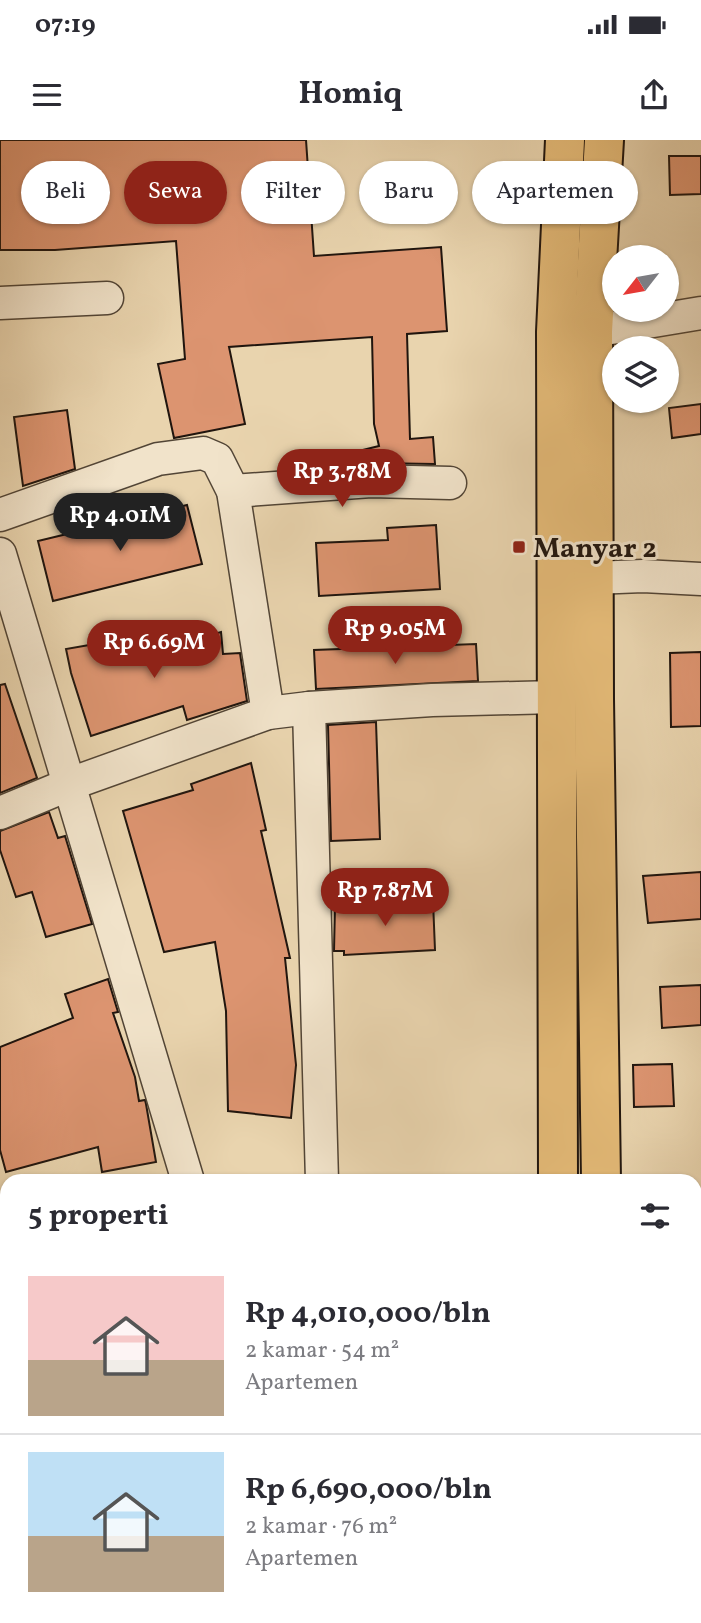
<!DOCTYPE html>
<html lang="id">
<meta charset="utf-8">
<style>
body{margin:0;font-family:Vollkorn,serif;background:#f7f7f7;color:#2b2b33;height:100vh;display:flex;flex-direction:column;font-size:26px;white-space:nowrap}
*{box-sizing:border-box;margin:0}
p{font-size:23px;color:#7c7c81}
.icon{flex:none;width:38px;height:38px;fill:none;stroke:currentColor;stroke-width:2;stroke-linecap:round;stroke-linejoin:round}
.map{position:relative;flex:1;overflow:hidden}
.details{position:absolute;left:0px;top:1034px;width:702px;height:450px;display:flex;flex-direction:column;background:#fff;border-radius:21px 21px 0 0;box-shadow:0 2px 5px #0004}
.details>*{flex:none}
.top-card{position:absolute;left:21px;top:21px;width:660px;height:63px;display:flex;gap:14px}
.needle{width:46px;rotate:239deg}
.buttons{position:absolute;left:602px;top:105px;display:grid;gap:14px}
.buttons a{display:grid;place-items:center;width:77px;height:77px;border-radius:50%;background:#fff;box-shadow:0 2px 5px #0004;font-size:35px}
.price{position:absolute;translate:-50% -60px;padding:0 16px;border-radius:24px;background:#8f2418;color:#fff;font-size:23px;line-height:46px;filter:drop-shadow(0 2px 4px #0008)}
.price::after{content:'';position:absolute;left:50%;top:42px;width:21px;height:16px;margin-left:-10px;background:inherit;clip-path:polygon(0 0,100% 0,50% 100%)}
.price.current{background:#222;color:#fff}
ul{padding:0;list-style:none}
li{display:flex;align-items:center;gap:21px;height:175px;padding:0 28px}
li+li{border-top:2px solid #e1e1e2}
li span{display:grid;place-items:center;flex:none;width:196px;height:140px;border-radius:0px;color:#555}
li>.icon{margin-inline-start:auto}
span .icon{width:84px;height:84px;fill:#fffc;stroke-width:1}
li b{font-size:30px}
h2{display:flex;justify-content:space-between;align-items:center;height:84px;padding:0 28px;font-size:30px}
.chip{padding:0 24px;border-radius:32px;background:#fff;box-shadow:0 2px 5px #0004;font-size:24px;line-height:63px}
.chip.current{background:#8f2418;color:#fff}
.status{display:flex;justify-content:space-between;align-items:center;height:49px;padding:0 35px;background:#fff;direction:ltr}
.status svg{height:19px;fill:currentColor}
header{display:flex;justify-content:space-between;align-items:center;height:91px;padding:0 28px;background:#fff;font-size:32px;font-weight:700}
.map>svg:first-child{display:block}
.building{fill:#dc9470;stroke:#20150e;stroke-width:2}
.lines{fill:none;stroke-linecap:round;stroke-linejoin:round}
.street-casing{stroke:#524536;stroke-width:35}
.highway-casing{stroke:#20150e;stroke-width:42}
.street{stroke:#f1e3ca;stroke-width:32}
.highway{stroke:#e4ba77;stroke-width:38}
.poi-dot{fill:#8f2418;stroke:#f1e3ca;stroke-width:2.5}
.labels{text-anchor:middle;stroke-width:6;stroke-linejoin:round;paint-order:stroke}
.poi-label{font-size:28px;font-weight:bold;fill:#20150e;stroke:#f1e3ca;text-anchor:start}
</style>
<div class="status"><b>07:19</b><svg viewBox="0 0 49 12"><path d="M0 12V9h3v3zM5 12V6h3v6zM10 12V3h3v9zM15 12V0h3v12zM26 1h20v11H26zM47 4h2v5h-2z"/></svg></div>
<header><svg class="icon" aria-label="menu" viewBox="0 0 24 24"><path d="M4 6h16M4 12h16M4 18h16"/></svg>Homiq<svg class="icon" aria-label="share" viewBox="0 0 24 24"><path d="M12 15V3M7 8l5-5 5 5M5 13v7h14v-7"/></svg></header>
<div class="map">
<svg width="701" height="1483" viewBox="0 0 701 1483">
<rect width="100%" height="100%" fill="#e9d4ae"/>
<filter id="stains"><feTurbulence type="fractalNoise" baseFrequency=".00286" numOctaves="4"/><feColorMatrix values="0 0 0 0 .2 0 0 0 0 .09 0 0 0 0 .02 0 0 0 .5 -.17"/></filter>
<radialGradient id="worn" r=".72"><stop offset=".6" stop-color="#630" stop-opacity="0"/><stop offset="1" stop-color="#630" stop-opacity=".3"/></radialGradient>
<g class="building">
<polygon points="0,0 306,0 314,116 441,107 447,191 407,194 410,299 433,297 435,324 371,323 319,326 318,321 379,306 374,284 372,197 229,207 245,284 174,298 158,224 185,219 176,101 55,110 0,110"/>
<polygon points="669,16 701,16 701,54 670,55"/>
<polygon points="701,264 701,294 672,298 669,268"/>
<polygon points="67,270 75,329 23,346 14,277"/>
<polygon points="187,365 202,424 53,461 38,401"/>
<polygon points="436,385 440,449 319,456 316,403 388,400 387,388"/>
<polygon points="221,492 223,514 240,513 247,561 187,580 183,566 91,596 71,533 66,509 147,495 150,512"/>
<polygon points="476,504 478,541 316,549 314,510"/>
<polygon points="701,512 701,586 671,587 670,513"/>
<polygon points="5,544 37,638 0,653 0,545"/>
<polygon points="376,582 380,699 331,701 328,585"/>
<polygon points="251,623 266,690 261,691 290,818 285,818 296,925 291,978 228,971 226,871 215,802 164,812 123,671 193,650 191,644"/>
<polygon points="49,672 58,698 65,696 92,784 46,797 32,752 16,757 0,710 0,691"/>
<polygon points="701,732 701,779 648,783 643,736"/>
<polygon points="433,761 435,810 344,815 344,811 334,811 335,766"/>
<polygon points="108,839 118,872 113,873 135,937 139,961 145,960 146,964 156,1022 102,1032 98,1007 6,1032 0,1010 0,907 73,878 65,854"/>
<polygon points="701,845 701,885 662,888 660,847"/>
<polygon points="672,924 674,966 634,967 633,925"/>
</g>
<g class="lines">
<defs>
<g id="street">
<polyline points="0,163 107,158"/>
<polyline points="593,191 701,173"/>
<polyline points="233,351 371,341 450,343"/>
<polyline points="0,375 158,319 203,313 217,319 233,351 268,573"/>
<polyline points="0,414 188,1041"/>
<polyline points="593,438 643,436 701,439"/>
<polyline points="309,568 322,1041"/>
<polyline points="0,673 70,644 268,573 309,568 432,560 556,557"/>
<polyline points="0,1189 7,1209"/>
<polyline points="0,1469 7,1466"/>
<polyline points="101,1477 103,1483"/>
</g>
<g id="highway">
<polyline points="558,1041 556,192 565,0"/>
<polyline points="601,1041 594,559 593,191 604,0"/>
<polyline points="539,1483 539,1477"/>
<polyline points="595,1483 595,1477"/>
</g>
</defs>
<use href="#street" class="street-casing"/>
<use href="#highway" class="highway-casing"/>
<use href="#street" class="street"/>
<use href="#highway" class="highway"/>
</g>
<rect class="poi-dot" x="512" y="400" width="14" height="14" rx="3.5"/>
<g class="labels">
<g class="poi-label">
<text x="533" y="417">Manyar 2</text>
</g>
</g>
<rect width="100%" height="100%" filter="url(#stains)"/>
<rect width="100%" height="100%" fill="url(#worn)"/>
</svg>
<div class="buttons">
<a><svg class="needle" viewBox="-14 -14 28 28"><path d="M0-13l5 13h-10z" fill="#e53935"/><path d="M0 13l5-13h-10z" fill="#7c7c81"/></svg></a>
<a><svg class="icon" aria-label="layers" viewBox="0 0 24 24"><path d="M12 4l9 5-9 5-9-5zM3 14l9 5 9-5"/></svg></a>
</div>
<b class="price" style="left:342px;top:369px">Rp 3.78M</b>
<b class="price current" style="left:120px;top:413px">Rp 4.01M</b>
<b class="price" style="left:395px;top:526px">Rp 9.05M</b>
<b class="price" style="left:154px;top:540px">Rp 6.69M</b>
<b class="price" style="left:385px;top:788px">Rp 7.87M</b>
<div class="top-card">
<a class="chip">Beli</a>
<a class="chip current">Sewa</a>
<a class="chip">Filter</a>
<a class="chip">Baru</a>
<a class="chip">Apartemen</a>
</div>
<section class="details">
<h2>5 properti<svg class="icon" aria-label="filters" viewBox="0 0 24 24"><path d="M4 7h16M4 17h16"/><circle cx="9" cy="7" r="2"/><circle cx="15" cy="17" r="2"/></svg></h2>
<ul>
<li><span style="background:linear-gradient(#f6c9c9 60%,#b9a48a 0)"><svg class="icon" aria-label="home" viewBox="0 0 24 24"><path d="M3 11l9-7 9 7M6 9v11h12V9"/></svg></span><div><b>Rp 4,010,000/bln</b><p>2 kamar · 54 m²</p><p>Apartemen</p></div></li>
<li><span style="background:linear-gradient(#bfe0f5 60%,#b9a48a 0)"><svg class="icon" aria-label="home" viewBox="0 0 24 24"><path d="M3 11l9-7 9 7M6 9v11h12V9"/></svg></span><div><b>Rp 6,690,000/bln</b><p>2 kamar · 76 m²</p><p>Apartemen</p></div></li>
</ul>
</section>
</div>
